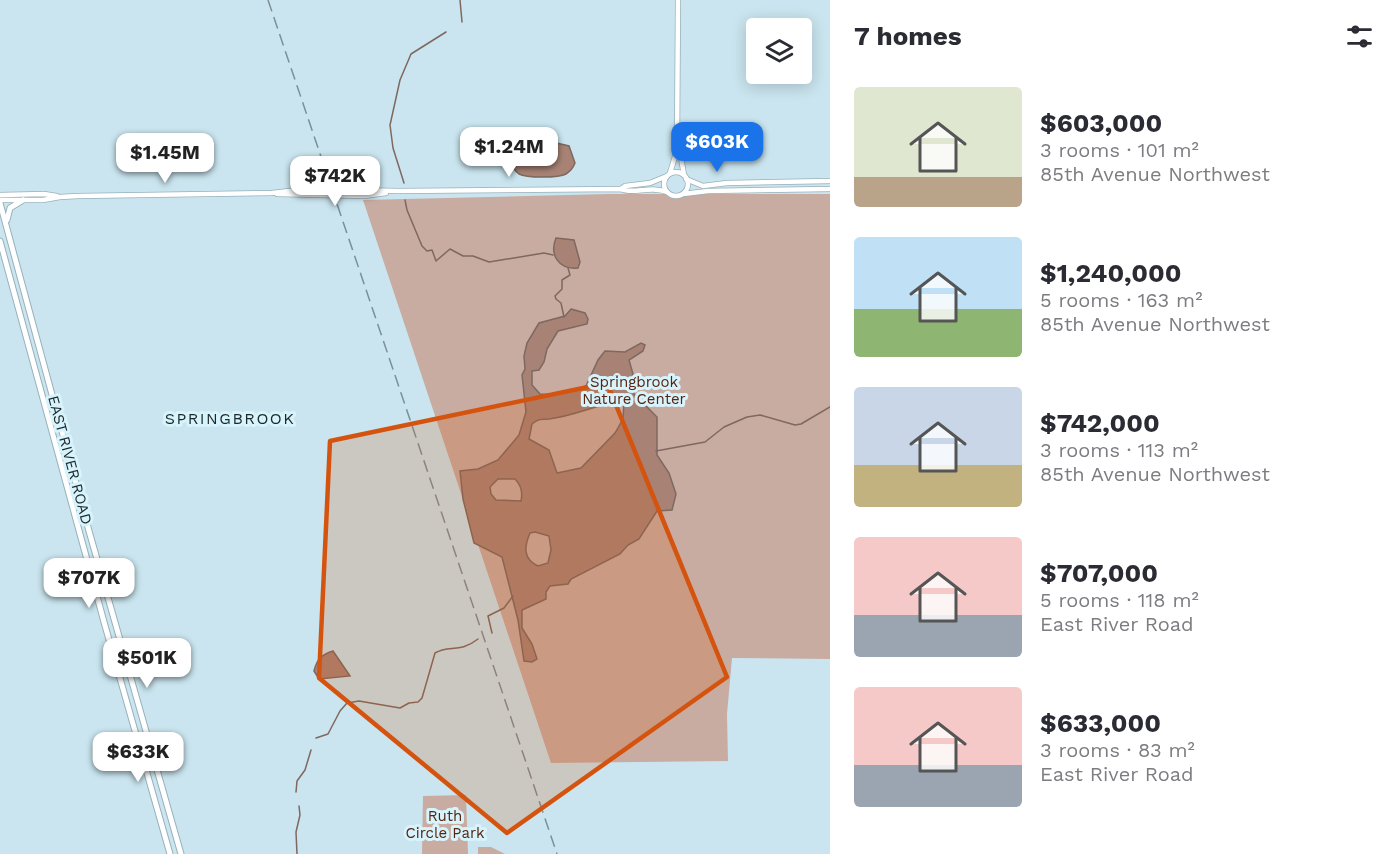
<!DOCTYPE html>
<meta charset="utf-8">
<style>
body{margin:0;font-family:"Work Sans",sans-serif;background:#f7f7f7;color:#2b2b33;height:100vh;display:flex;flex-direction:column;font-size:22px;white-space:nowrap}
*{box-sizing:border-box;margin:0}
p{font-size:20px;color:#7c7c81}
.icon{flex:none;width:33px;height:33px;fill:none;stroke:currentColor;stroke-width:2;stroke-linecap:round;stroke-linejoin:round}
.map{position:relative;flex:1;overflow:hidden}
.details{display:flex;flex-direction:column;background:#fff;width:570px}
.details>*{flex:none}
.buttons{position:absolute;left:746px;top:18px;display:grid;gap:12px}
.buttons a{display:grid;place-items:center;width:66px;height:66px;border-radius:6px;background:#fff;box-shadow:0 3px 15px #0003;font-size:30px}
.price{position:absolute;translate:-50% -51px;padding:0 14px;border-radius:12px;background:#fff;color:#222;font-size:20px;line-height:39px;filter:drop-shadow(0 2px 3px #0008)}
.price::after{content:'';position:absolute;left:50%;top:36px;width:18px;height:14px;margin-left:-9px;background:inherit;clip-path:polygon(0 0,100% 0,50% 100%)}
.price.on{background:#1a73e8;color:#fff}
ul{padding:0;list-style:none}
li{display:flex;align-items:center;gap:18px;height:150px;padding:0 24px}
li span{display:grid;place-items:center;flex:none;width:168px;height:120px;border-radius:6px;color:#555}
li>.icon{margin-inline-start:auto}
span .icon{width:72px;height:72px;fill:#fffc;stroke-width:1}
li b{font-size:26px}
h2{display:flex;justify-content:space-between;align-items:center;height:72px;padding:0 24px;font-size:26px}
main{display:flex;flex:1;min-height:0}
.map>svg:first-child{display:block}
.green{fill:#c8aca1}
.water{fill:#a88375;stroke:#7e685f;stroke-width:1.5;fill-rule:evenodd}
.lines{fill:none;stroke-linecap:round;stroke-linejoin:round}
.stream{stroke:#7e685f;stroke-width:1.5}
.tertiary-casing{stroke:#97b1ba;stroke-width:6}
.secondary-casing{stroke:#97b1ba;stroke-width:7}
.tertiary{stroke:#fff;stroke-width:4.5}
.secondary{stroke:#fff;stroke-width:5}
.rail{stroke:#7c8f96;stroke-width:1.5;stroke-dasharray:12 6;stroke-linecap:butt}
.marked{fill:#d4540f;fill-opacity:0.2;stroke:#d4540f;stroke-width:4.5;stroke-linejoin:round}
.labels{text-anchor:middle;stroke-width:6;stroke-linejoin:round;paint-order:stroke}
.park-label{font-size:15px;fill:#572511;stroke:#d7f3fc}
.street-label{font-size:15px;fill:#1d282b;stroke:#d7f3fc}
.neighbourhood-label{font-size:16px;letter-spacing:1.5px;fill:#1d282b;stroke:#d7f3fc}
</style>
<main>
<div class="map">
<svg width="830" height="854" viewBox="0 0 830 854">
<rect width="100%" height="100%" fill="#cae5ef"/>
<g class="green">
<polygon points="609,194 830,194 830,659 732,658 727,714 728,761 551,763 363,200"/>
<polygon points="466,795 468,854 422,854 423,796"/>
<polygon points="478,847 491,847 505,854 478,854"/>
</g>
<g class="water">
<path d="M 548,141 L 569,146 L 575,163 C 573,168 571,171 566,174 C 559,178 526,178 519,174 C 515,171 512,166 511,162 C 508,143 536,143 548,141 Z"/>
<path d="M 556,238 L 574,240 L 580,262 L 578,268 C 559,270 549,255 556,238 Z"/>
<path d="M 571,309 L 585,313 L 588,319 L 587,324 L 558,331 L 547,349 L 544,362 L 539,370 L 532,371 L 532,385 L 540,394 C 557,395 571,393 586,386 L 598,360 L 605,351 L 625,352 L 641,343 L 645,345 L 643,351 L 629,360 L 633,374 L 632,379 L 634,383 L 634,394 L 657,417 L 657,455 L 669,473 L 676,494 L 672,510 L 657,511 L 639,539 L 628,545 L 620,554 L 571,579 L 568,584 L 550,586 L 546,592 L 546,599 L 522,610 L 522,628 L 532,644 L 537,659 L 532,662 L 524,661 L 518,620 L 502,557 L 474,543 L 463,499 L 460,471 L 478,469 L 498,460 L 519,435 L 526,412 L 522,375 L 525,369 L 524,356 L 527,343 L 539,323 L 565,316 ZM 624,401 L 623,419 L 615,433 L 581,468 L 557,473 L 549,450 L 529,439 L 532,424 C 538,419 541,419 549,419 C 576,416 599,403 624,401 ZM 498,479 L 515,479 C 521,485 523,492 521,501 L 496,500 L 491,494 L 490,487 ZM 535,532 L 549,536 L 551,550 L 548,563 L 538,566 C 523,559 524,547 530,533 Z"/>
<path d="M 333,651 L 350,676 L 319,679 L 314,671 C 317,659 321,655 333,651 Z"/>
</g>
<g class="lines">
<g class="stream">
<polyline points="460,0 462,22"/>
<polyline points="404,183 393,148 390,125 400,80 411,54 446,32"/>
<polyline points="405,200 407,210 422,246 427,251 432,250 436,261 450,249 463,256 473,256 489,262 544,253 553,255"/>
<polyline points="564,317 561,303 556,299 555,296 562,289 562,280 570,275 568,268"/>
<polyline points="656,451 705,442 724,427 747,417 760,415 795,425 801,424 830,407"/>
<polyline points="492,633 488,616 504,608 513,596"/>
<path d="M 316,738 L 328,734 L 340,711 L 347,703 L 359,701 L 400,708 L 409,703 L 418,702 L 422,698 L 435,653 C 449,644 459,654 478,639"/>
<polyline points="296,792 297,781 305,770 311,750"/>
<polyline points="297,854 296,832 300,815 299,806"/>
</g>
<defs>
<g id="tertiary">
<polyline points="677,150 680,152 684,175"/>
<circle cx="676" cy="184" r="12"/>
<polyline points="670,173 677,150 678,0"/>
<polyline points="686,179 703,186 727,183 830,181"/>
<polyline points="621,189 625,186 650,183 667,176"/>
<polyline points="277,194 364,196 386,193"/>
<polyline points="683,194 708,191 830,189"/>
<polyline points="0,195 44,194 57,196"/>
<path d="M 0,200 L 43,200 L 60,197 L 78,196 L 272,193 L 307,189 L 398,191 L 621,189 C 634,195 649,185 667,192"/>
</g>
<g id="secondary">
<polyline points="0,203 89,531 181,854"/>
<polyline points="7,220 10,208 23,200"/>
<polyline points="0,241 104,622 170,854"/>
</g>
</defs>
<use href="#tertiary" class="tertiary-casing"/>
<use href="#secondary" class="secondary-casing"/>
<use href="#tertiary" class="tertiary"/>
<use href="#secondary" class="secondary"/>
<polyline class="rail" points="268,0 557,854"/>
</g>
<path class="marked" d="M 607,383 L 727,677 L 507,833 L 319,678 L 330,441 Z"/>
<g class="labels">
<g class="park-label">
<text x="634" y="387">Springbrook<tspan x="634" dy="17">Nature Center</tspan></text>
<text x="445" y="821">Ruth<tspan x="445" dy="17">Circle Park</tspan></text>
</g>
<g class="street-label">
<text transform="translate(70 460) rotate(75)" y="5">EAST RIVER ROAD</text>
</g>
<g class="neighbourhood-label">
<text x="230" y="424">SPRINGBROOK</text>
</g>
</g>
</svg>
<div class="buttons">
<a><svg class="icon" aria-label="layers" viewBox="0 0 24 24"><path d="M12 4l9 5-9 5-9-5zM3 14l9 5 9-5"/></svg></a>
</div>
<b class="price on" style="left:717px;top:173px">$603K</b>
<b class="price" style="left:509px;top:178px">$1.24M</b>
<b class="price" style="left:165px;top:184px">$1.45M</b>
<b class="price" style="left:335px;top:207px">$742K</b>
<b class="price" style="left:89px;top:609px">$707K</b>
<b class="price" style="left:147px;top:689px">$501K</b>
<b class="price" style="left:138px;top:783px">$633K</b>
</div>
<section class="details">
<h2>7 homes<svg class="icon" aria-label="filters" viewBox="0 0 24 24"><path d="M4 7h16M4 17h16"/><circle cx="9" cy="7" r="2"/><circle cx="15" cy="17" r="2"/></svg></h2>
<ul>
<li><span style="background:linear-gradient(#dfe7d0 75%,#b9a48a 0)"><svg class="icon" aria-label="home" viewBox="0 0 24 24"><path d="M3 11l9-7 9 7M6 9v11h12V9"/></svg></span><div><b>$603,000</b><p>3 rooms · 101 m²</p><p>85th Avenue Northwest</p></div></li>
<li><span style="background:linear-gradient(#bfe0f5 60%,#8fb573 0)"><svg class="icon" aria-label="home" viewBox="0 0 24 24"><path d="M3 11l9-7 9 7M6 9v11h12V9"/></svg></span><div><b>$1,240,000</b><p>5 rooms · 163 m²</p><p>85th Avenue Northwest</p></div></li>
<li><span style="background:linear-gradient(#c9d6e8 65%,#c2b280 0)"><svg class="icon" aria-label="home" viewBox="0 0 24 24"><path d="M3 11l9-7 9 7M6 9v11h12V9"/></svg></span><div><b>$742,000</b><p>3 rooms · 113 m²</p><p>85th Avenue Northwest</p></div></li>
<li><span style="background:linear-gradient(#f6c9c9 65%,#9aa5b1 0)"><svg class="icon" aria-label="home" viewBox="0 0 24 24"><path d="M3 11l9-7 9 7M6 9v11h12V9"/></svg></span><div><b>$707,000</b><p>5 rooms · 118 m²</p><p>East River Road</p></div></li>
<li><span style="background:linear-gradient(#f6c9c9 65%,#9aa5b1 0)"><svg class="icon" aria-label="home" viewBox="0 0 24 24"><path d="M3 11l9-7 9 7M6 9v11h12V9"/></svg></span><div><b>$633,000</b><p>3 rooms · 83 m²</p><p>East River Road</p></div></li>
</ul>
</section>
</main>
